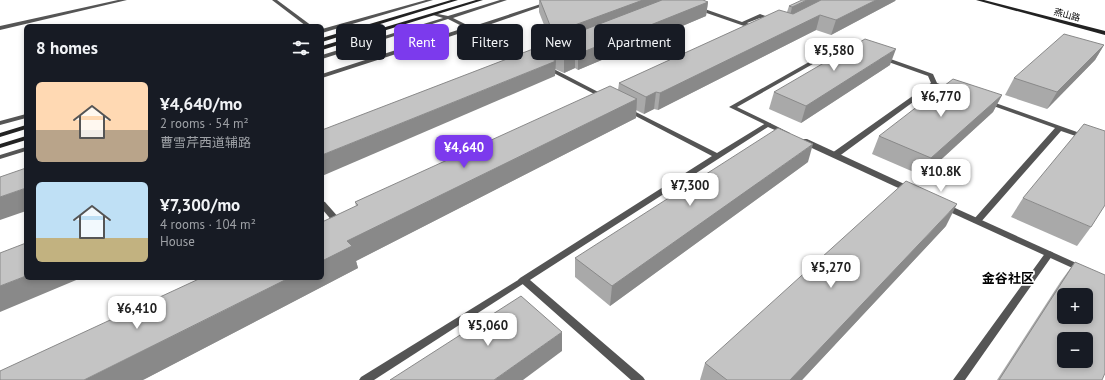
<!DOCTYPE html>
<meta charset="utf-8">
<style>
body{margin:0;font-family:"PT Sans","Noto Sans SC",sans-serif;background:#242831;color:#f1f3f6;height:100vh;display:flex;flex-direction:column;font-size:15px;white-space:nowrap}
*{box-sizing:border-box;margin:0}
p{font-size:13px;color:#9ea1a6}
.icon{flex:none;width:22px;height:22px;fill:none;stroke:currentColor;stroke-width:2;stroke-linecap:round;stroke-linejoin:round}
.map{position:relative;flex:1;overflow:hidden}
.sheet{position:absolute;left:24px;top:24px;width:300px;height:256px;display:flex;flex-direction:column;background:#171b24;border-radius:6px;box-shadow:0 2px 6px #0003}
.sheet>*{flex:none}
.top-card{position:absolute;left:336px;top:24px;width:380px;height:36px;display:flex;gap:8px}
.tools{position:absolute;left:1057px;top:288px;display:grid;gap:8px}
.tools a{display:grid;place-items:center;width:36px;height:36px;border-radius:6px;background:#171b24;box-shadow:0 2px 6px #0003;font-size:20px}
.price{position:absolute;translate:-50% -34px;padding:0 9px;border-radius:8px;background:#fff;color:#222;font-size:13px;line-height:26px;filter:drop-shadow(0 1px 2px #0008)}
.price::after{content:'';position:absolute;left:50%;top:24px;width:12px;height:9px;margin-left:-6px;background:inherit;clip-path:polygon(0 0,100% 0,50% 100%)}
.price.active{background:#7c3aed;color:#fff}
ul{padding:0;list-style:none}
li{display:flex;align-items:center;gap:12px;height:100px;padding:0 12px}
li span{display:grid;place-items:center;flex:none;width:112px;height:80px;border-radius:6px;color:#555}
li>.icon{margin-inline-start:auto}
span .icon{width:48px;height:48px;fill:#fffc;stroke-width:1}
li b{font-size:17px}
h2{display:flex;justify-content:space-between;align-items:center;height:48px;padding:0 12px;font-size:17px}
.tag{padding:0 14px;border-radius:6px;background:#171b24;box-shadow:0 2px 6px #0003;font-size:14px;line-height:36px}
.tag.active{background:#7c3aed;color:#fff}
.map>svg:first-child{display:block}
.lines{fill:none;stroke-linecap:round;stroke-linejoin:round}
.lane{fill:#555;fill-rule:evenodd}
.street{fill:#555;fill-rule:evenodd}
.secondary{fill:#222;fill-rule:evenodd}
.wall{fill:#a9a9a9}
.shaded-wall{fill:#898989}
.building{fill:#c4c4c4;stroke:#898989;fill-rule:evenodd}
.labels{text-anchor:middle;stroke-width:3.5;stroke-linejoin:round;paint-order:stroke}
.far-street-label{font-size:9px;fill:#000;stroke:#fff}
.quarter-label{font-size:13px;font-weight:bold;fill:#000;stroke:#fff}
</style>
<div class="map">
<svg width="1105" height="380" viewBox="0 0 1105 380">
<rect width="100%" height="100%" fill="#fff"/>
<g class="lines">
<g class="lane">
<polygon points="118,0 127,0 0,30 0,26"/>
<polygon points="553,0 560,0 474,30 470,30 322,78 322,74 467,27 471,27"/>
<polygon points="695,7 699,7 742,22 760,14 777,20 774,22 760,18 747,23 755,27 751,29 747,29 747,27 695,9"/>
<polygon points="841,44 845,44 862,51 859,53 843,47 737,107 770,123 771,124 770,125 766,125 729,107"/>
<polygon points="882,56 933,74 937,83 955,90 952,92 935,86 838,157 832,157 831,155 832,153 931,83 928,76 880,59 880,57"/>
<polygon points="987,100 1105,142 1105,146 1061,131 980,223 974,223 973,221 974,219 1055,128 985,103 985,101"/>
<polygon points="322,201 325,202 340,219 341,221 340,223 334,223 322,209"/>
<polygon points="1049,251 1052,252 1054,254 1052,256 965,380 953,380 1046,252"/>
<polygon points="523,277 526,278 528,280 526,282 374,380 359,380 361,377"/>
</g>
<g class="street">
<polygon points="272,0 277,0 312,26 306,26"/>
<polygon points="426,0 433,0 322,33 322,29"/>
<polygon points="500,0 507,0 453,18 533,58 533,60 529,60 448,19 322,59 322,55 443,18 433,15 433,13 448,16"/>
<polygon points="546,65 606,96 607,97 604,99 602,98 544,68 543,67"/>
<polygon points="626,107 717,153 766,123 770,123 790,133 788,134 784,134 768,127 530,280 643,377 645,380 631,380 518,280 520,278 712,156 624,110 624,108"/>
<polygon points="26,114 26,118 0,125 0,121"/>
<polygon points="801,139 807,139 913,188 914,190 910,192 907,192 801,143 800,141"/>
<polygon points="26,147 26,151 0,159 0,155"/>
<polygon points="944,203 1085,267 1087,269 1085,271 1079,271 941,208 940,206"/>
</g>
<g class="secondary">
<polygon points="451,0 458,0 322,42 322,38"/>
<polygon points="476,0 483,0 322,50 322,46"/>
<polygon points="976,0 984,0 1105,31 1105,35"/>
<polygon points="26,125 26,129 0,137 0,133"/>
<polygon points="26,136 26,140 0,148 0,144"/>
</g>
</g>
<g class="wall">
<polygon points="539,0 703,0 708,2 706,16 578,70 575,68 564,73 555,69 555,76 542,54 542,46 551,43 539,12"/>
<polygon points="895,1 831,35 816,30 658,110 654,109 644,114 636,110 636,118 356,261 358,268 143,380 356,206 355,202 618,90 619,83 787,12 789,6"/>
<polygon points="1104,45 1095,60 1047,109 1005,95 1014,78"/>
<polygon points="890,65 801,123 769,109 774,92"/>
<polygon points="1002,95 993,112 923,176 872,154 879,136"/>
<polygon points="808,162 610,306 575,277 575,258"/>
<polygon points="1023,198 1091,227 1077,246 1011,217"/>
<polygon points="946,226 802,380 700,380 705,363"/>
<polygon points="1075,262 1102,380 997,380 1061,281"/>
</g>
<g class="shaded-wall">
<polygon points="643,0 671,0 553,49 553,33"/>
<polygon points="807,0 832,0 789,21 792,7"/>
<polygon points="876,0 896,0 895,1 831,35 836,20"/>
<polygon points="708,2 706,16 578,70 578,54"/>
<polygon points="820,15 816,30 658,110 660,93"/>
<polygon points="1104,45 1095,60 1047,109 1057,92"/>
<polygon points="896,49 890,65 801,123 806,106"/>
<polygon points="575,53 575,68 564,73 564,57"/>
<polygon points="556,61 555,76 322,176 322,155"/>
<polygon points="656,92 654,109 644,114 646,97"/>
<polygon points="1002,95 993,112 923,176 931,158"/>
<polygon points="637,99 636,118 356,261 358,268 143,380 84,380 289,278 322,278 322,261 347,241"/>
<polygon points="813,144 808,162 610,306 612,286"/>
<polygon points="26,188 26,211 0,220 0,197"/>
<polygon points="957,204 946,226 802,380 790,380"/>
<polygon points="26,276 26,278 81,278 0,312 0,286"/>
<polygon points="562,332 562,351 523,380 494,380"/>
</g>
<g class="building">
<polygon points="540,0 643,0 553,33"/>
<polygon points="662,0 703,0 708,2 578,54 575,53 564,57 542,46"/>
<polygon points="802,0 807,0 792,7 789,6"/>
<polygon points="821,0 876,0 836,20 820,15 660,93 656,92 646,97 619,83 779,10 793,14"/>
<polygon points="1064,34 1104,45 1057,92 1014,78"/>
<polygon points="865,39 896,49 806,106 774,92"/>
<polygon points="533,49 556,61 322,155 322,130"/>
<polygon points="953,79 1002,95 931,158 879,136"/>
<polygon points="610,86 637,99 347,241 352,246 322,261 322,222 358,205 355,202"/>
<polygon points="1084,124 1105,131 1105,205 1091,227 1023,198"/>
<polygon points="778,128 813,144 612,286 575,258"/>
<polygon points="26,168 26,188 0,197 0,177"/>
<polygon points="906,181 957,204 790,380 727,380 705,363"/>
<polygon points="26,243 26,276 0,286 0,253"/>
<path d="M 1075,262 L 1105,275 L 1105,373 L 1102,380 L 999,380 ZM 1064,295 L 1086,295 L 1086,317 L 1064,317 ZM 1064,339 L 1086,339 L 1086,361 L 1064,361 Z"/>
<polygon points="201,278 289,278 84,380 0,380 0,371"/>
<polygon points="521,296 562,332 494,380 390,380"/>
</g>
<g class="labels">
<g class="far-street-label">
<text transform="translate(1067 15) rotate(15)" y="3">燕山路</text>
</g>
<g class="quarter-label">
<text x="1008" y="283">金谷社区</text>
</g>
</g>
</svg>
<div class="tools">
<a>+</a>
<a>−</a>
</div>
<b class="price" style="left:834px;top:72px">¥5,580</b>
<b class="price" style="left:941px;top:118px">¥6,770</b>
<b class="price active" style="left:464px;top:169px">¥4,640</b>
<b class="price" style="left:941px;top:193px">¥10.8K</b>
<b class="price" style="left:690px;top:207px">¥7,300</b>
<b class="price" style="left:831px;top:289px">¥5,270</b>
<b class="price" style="left:137px;top:330px">¥6,410</b>
<b class="price" style="left:488px;top:347px">¥5,060</b>
<div class="top-card">
<a class="tag">Buy</a>
<a class="tag active">Rent</a>
<a class="tag">Filters</a>
<a class="tag">New</a>
<a class="tag">Apartment</a>
</div>
<section class="sheet">
<h2>8 homes<svg class="icon" aria-label="filters" viewBox="0 0 24 24"><path d="M4 7h16M4 17h16"/><circle cx="9" cy="7" r="2"/><circle cx="15" cy="17" r="2"/></svg></h2>
<ul>
<li><span style="background:linear-gradient(#ffd9b3 60%,#b9a48a 0)"><svg class="icon" aria-label="home" viewBox="0 0 24 24"><path d="M3 11l9-7 9 7M6 9v11h12V9"/></svg></span><div><b>¥4,640/mo</b><p>2 rooms · 54 m²</p><p>曹雪芹西道辅路</p></div></li>
<li><span style="background:linear-gradient(#bfe0f5 70%,#c2b280 0)"><svg class="icon" aria-label="home" viewBox="0 0 24 24"><path d="M3 11l9-7 9 7M6 9v11h12V9"/></svg></span><div><b>¥7,300/mo</b><p>4 rooms · 104 m²</p><p>House</p></div></li>
</ul>
</section>
</div>
